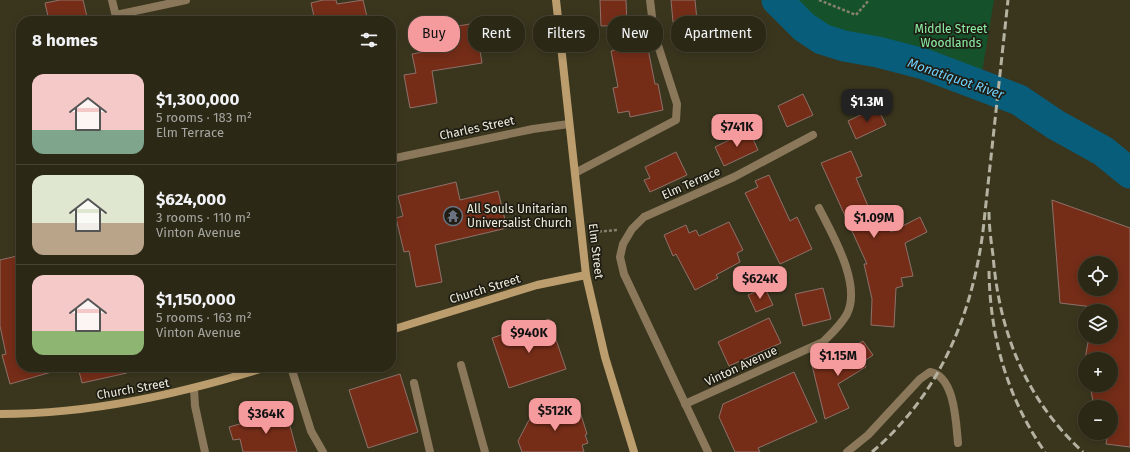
<!DOCTYPE html>
<meta charset="utf-8">
<style>
body{margin:0;font-family:"Fira Sans",sans-serif;background:#34301f;color:#f1f3f6;height:100vh;display:flex;flex-direction:column;font-size:15px;white-space:nowrap}
*{box-sizing:border-box;margin:0}
p{font-size:13px;color:#a6a6a1}
.icon{flex:none;width:22px;height:22px;fill:none;stroke:currentColor;stroke-width:2;stroke-linecap:round;stroke-linejoin:round}
.map{position:relative;flex:1;overflow:hidden}
.panel{position:absolute;left:16px;top:16px;width:380px;height:356px;display:flex;flex-direction:column;background:#2c2816;border-radius:16px;box-shadow:0 2px 10px #0003,0 0 0 1px #484435}
.panel>*{flex:none}
.hud{position:absolute;left:408px;top:16px;width:380px;height:36px;display:flex;gap:8px}
.controls{position:absolute;left:1078px;top:256px;display:grid;gap:8px}
.controls a{display:grid;place-items:center;width:40px;height:40px;border-radius:50%;background:#2c2816;box-shadow:0 2px 10px #0003,0 0 0 1px #484435;font-size:20px}
.price{position:absolute;translate:-50% -34px;padding:0 9px;border-radius:8px;background:#f59b9d;color:#111;font-size:13px;line-height:26px;filter:drop-shadow(0 1px 2px #0008)}
.price::after{content:'';position:absolute;left:50%;top:24px;width:12px;height:9px;margin-left:-6px;background:inherit;clip-path:polygon(0 0,100% 0,50% 100%)}
.price.current{background:#222;color:#fff}
ul{padding:0;list-style:none}
li{display:flex;align-items:center;gap:12px;height:100px;padding:0 16px}
li+li{border-top:1px solid #484435}
li span{display:grid;place-items:center;flex:none;width:112px;height:80px;border-radius:12px;color:#555}
li>.icon{margin-inline-start:auto}
span .icon{width:48px;height:48px;fill:#fffc;stroke-width:1}
li b{font-size:17px}
h2{display:flex;justify-content:space-between;align-items:center;height:48px;padding:0 16px;font-size:17px}
.chip{padding:0 14px;border-radius:16px;background:#2c2816;box-shadow:0 2px 10px #0003,0 0 0 1px #484435;font-size:14px;line-height:36px}
.chip.current{background:#f59b9d;color:#111}
.map>svg:first-child{display:block}
.green{fill:#15512a}
.lines{fill:none;stroke-linecap:round;stroke-linejoin:round}
.river{stroke:#085d7a;stroke-width:31}
.building{fill:#752d18;stroke:#8e7169;fill-rule:evenodd}
.path{stroke:#85816d;stroke-width:2.5;stroke-dasharray:3 2;stroke-linecap:butt}
.service{stroke:#8b785b;stroke-width:8}
.minor{stroke:#8b785b;stroke-width:8}
.secondary{stroke:#bc9e6e;stroke-width:8}
.rail{stroke:#b4b2a0;stroke-width:3;stroke-dasharray:8 4;stroke-linecap:butt}
.labels{text-anchor:middle;stroke-width:3.5;stroke-linejoin:round;paint-order:stroke}
.park-label{font-size:12px;fill:#8df0a7;stroke:#1f1d13}
.street-label{font-size:12px;fill:#efedde;stroke:#1f1d13}
.poi-label{font-size:12px;fill:#efedde;stroke:#1f1d13;text-anchor:start}
.water-label{font-size:13px;font-style:italic;fill:#6fd0fb;stroke:#1f1d13}
</style>
<div class="map">
<svg width="1130" height="452" viewBox="0 0 1130 452">
<rect width="100%" height="100%" fill="#3a361e"/>
<polygon class="green" points="778,0 994,0 980,85 924,64 878,52 844,46 804,27"/>
<g class="lines">
<polyline class="river" points="777,0 804,27 822,39 844,46 878,52 924,64 1019,100 1056,125 1103,151 1130,173"/>
</g>
<g class="building">
<polygon points="60,0 83,0 88,21 49,21 45,3"/>
<polygon points="323,0 336,0 337,4 363,0 368,21 315,21 311,3"/>
<polygon points="600,0 626,0 627,25 601,26"/>
<polygon points="671,0 695,0 697,20 673,22"/>
<polygon points="470,24 471,32 477,32 482,63 432,71 437,103 410,108 404,75 416,73 412,54 435,50 433,39 446,37 445,28"/>
<polygon points="647,44 655,84 658,84 663,110 630,117 629,111 618,113 613,88 618,87 611,51"/>
<polygon points="803,94 813,115 787,127 778,106"/>
<polygon points="877,107 886,125 856,139 848,121"/>
<polygon points="749,130 758,150 724,166 715,147"/>
<polygon points="851,151 862,176 856,178 874,220 884,216 891,232 920,217 927,232 905,243 913,276 901,278 903,286 896,288 894,327 871,325 872,299 864,264 867,264 821,163"/>
<polygon points="676,152 687,175 650,192 644,180 650,178 645,167"/>
<polygon points="769,175 790,221 797,217 812,249 780,264 745,193 758,187 755,181"/>
<polygon points="456,182 460,200 498,191 507,228 435,245 442,282 416,287 409,251 404,252 396,218 403,216 398,196"/>
<path d="M 1052,200 L 1130,228 L 1130,447 L 1106,444 L 1108,433 L 1111,433 L 1111,407 L 1094,407 L 1090,385 L 1111,385 L 1111,359 L 1085,359 L 1089,337 L 1111,337 L 1111,311 L 1092,311 L 1093,307 L 1060,303 ZM 1085,263 L 1111,263 L 1111,289 L 1085,289 Z"/>
<polygon points="729,222 743,250 737,253 740,262 716,275 718,278 695,290 676,254 673,256 664,235 686,225 689,233 696,230 699,236"/>
<polygon points="17,256 21,274 21,367 54,367 55,371 10,384 2,355 6,354 0,326 0,260"/>
<polygon points="765,288 773,305 756,312 748,295"/>
<polygon points="823,288 831,319 803,326 795,294"/>
<polygon points="769,318 781,343 729,366 718,342"/>
<polygon points="549,319 566,369 509,388 492,338"/>
<polygon points="863,341 873,355 863,362 866,367 838,384 849,408 825,419 811,361 825,355 828,362"/>
<polygon points="78,367 127,367 127,373 82,383"/>
<polygon points="794,372 817,422 758,448 760,452 735,452 719,417 723,404"/>
<polygon points="400,374 418,432 368,448 349,390"/>
<polygon points="577,402 587,434 585,435 588,443 582,445 584,452 522,452 518,441 529,420 563,409 562,407"/>
<polygon points="286,411 297,452 243,452 240,439 233,440 229,427"/>
</g>
<g class="lines">
<g class="path">
<polyline points="819,0 856,15 869,0"/>
<polyline points="594,232 617,230"/>
</g>
<g class="service">
<polyline points="575,173 676,120 677,104 654,33 650,0"/>
<polyline points="461,365 485,452"/>
<polyline points="414,383 430,452"/>
<polyline points="194,389 195,406 205,452"/>
<path d="M 847,452 L 868,435 L 920,379 L 930,372 C 955,376 956,423 958,443"/>
</g>
<g class="minor">
<polyline points="112,0 117,21"/>
<polyline points="116,15 186,0"/>
<polyline points="391,159 533,129 569,124"/>
<polyline points="291,367 311,431 323,452"/>
<path d="M 685,404 L 823,342 C 832,333 841,325 847,314 C 862,284 832,234 819,208"/>
<polyline points="708,452 624,274 620,257 623,244 632,229 644,217 734,177 813,135"/>
</g>
<g class="secondary">
<polyline points="556,0 586,275 605,357 634,452"/>
<polyline points="391,330 537,285 586,275"/>
<path d="M 0,414 C 92,414 179,394 267,367"/>
</g>
<g class="rail">
<path d="M 989,212 C 989,226 991,241 993,255 C 999,331 1025,399 1083,452"/>
<path d="M 989,271 C 990,336 1007,398 1045,452"/>
<path d="M 872,452 C 939,395 972,316 983,231 L 1008,0"/>
</g>
</g>
<defs>
<symbol id="temple-ring" viewBox="-11 -11 22 22"><circle r="9.5" fill="#1f1d13" stroke="#6b7280" stroke-width="1.5"/><path d="M0-6L5-2H3V0L6.5 2.5H4V6H1.5V3h-3V6H-4V2.5H-6.5L-3 0V-2H-5Z" fill="#6b7280"/></symbol>
</defs>
<g fill-rule="evenodd">
<use href="#temple-ring" x="442" y="205" width="22" height="22"/>
</g>
<g class="labels">
<g class="park-label">
<text x="951" y="33">Middle Street<tspan x="951" dy="14">Woodlands</tspan></text>
</g>
<g class="street-label">
<text transform="translate(477 128) rotate(-12)" y="4">Charles Street</text>
<text transform="translate(691 183) rotate(-24)" y="4">Elm Terrace</text>
<text transform="translate(596 251) rotate(83)" y="4">Elm Street</text>
<text transform="translate(485 289) rotate(-17)" y="4">Church Street</text>
<text transform="translate(741 366) rotate(-25)" y="4">Vinton Avenue</text>
<text transform="translate(133 389) rotate(-10)" y="4">Church Street</text>
</g>
<g class="poi-label">
<text x="467" y="213">All Souls Unitarian<tspan x="467" dy="14">Universalist Church</tspan></text>
</g>
<g class="water-label">
<text transform="translate(956 78) rotate(19)" y="5">Monatiquot River</text>
</g>
</g>
</svg>
<div class="controls">
<a><svg class="icon" aria-label="locate" viewBox="0 0 24 24"><circle cx="12" cy="12" r="6"/><path d="M12 2v4M12 18v4M2 12h4M18 12h4"/></svg></a>
<a><svg class="icon" aria-label="layers" viewBox="0 0 24 24"><path d="M12 4l9 5-9 5-9-5zM3 14l9 5 9-5"/></svg></a>
<a>+</a>
<a>−</a>
</div>
<b class="price current" style="left:867px;top:123px">$1.3M</b>
<b class="price" style="left:737px;top:148px">$741K</b>
<b class="price" style="left:874px;top:239px">$1.09M</b>
<b class="price" style="left:760px;top:300px">$624K</b>
<b class="price" style="left:529px;top:354px">$940K</b>
<b class="price" style="left:838px;top:377px">$1.15M</b>
<b class="price" style="left:555px;top:432px">$512K</b>
<b class="price" style="left:266px;top:435px">$364K</b>
<div class="hud">
<a class="chip current">Buy</a>
<a class="chip">Rent</a>
<a class="chip">Filters</a>
<a class="chip">New</a>
<a class="chip">Apartment</a>
</div>
<section class="panel">
<h2>8 homes<svg class="icon" aria-label="filters" viewBox="0 0 24 24"><path d="M4 7h16M4 17h16"/><circle cx="9" cy="7" r="2"/><circle cx="15" cy="17" r="2"/></svg></h2>
<ul>
<li><span style="background:linear-gradient(#f6c9c9 70%,#7fa58c 0)"><svg class="icon" aria-label="home" viewBox="0 0 24 24"><path d="M3 11l9-7 9 7M6 9v11h12V9"/></svg></span><div><b>$1,300,000</b><p>5 rooms · 183 m²</p><p>Elm Terrace</p></div></li>
<li><span style="background:linear-gradient(#dfe7d0 60%,#b9a48a 0)"><svg class="icon" aria-label="home" viewBox="0 0 24 24"><path d="M3 11l9-7 9 7M6 9v11h12V9"/></svg></span><div><b>$624,000</b><p>3 rooms · 110 m²</p><p>Vinton Avenue</p></div></li>
<li><span style="background:linear-gradient(#f6c9c9 70%,#8fb573 0)"><svg class="icon" aria-label="home" viewBox="0 0 24 24"><path d="M3 11l9-7 9 7M6 9v11h12V9"/></svg></span><div><b>$1,150,000</b><p>5 rooms · 163 m²</p><p>Vinton Avenue</p></div></li>
</ul>
</section>
</div>
